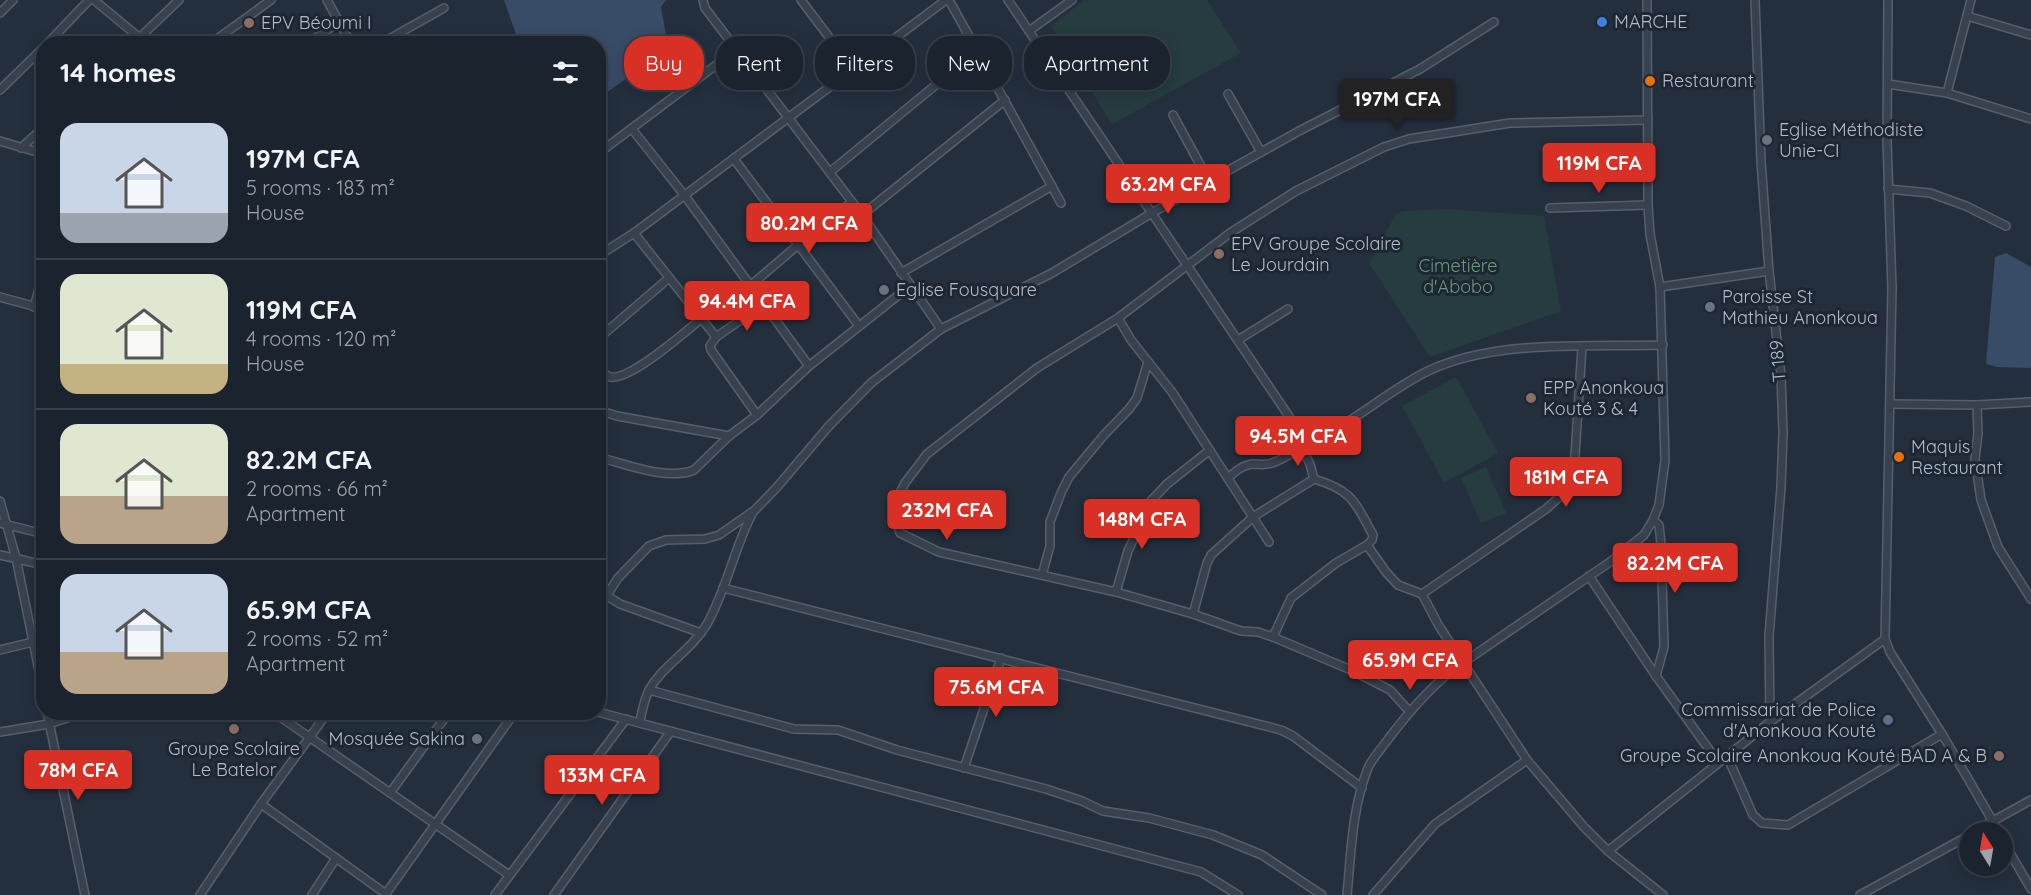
<!DOCTYPE html>
<meta charset="utf-8">
<style>
body{margin:0;font-family:Quicksand,sans-serif;background:#282f3a;color:#f1f3f6;height:100vh;display:flex;flex-direction:column;font-size:22px;white-space:nowrap}
*{box-sizing:border-box;margin:0}
p{font-size:20px;color:#a0a4aa}
.icon{flex:none;width:33px;height:33px;fill:none;stroke:currentColor;stroke-width:2;stroke-linecap:round;stroke-linejoin:round}
.map{position:relative;flex:1;overflow:hidden}
.details{position:absolute;left:36px;top:36px;width:570px;height:684px;display:flex;flex-direction:column;background:#1b232e;border-radius:24px;box-shadow:0 3px 15px #0003,0 0 0 2px #39404a}
.details>*{flex:none}
.banner{position:absolute;left:624px;top:36px;width:570px;height:54px;display:flex;gap:12px}
.needle{width:39px;rotate:349deg}
.buttons{position:absolute;left:1959px;top:822px;display:grid;gap:12px}
.buttons a{display:grid;place-items:center;width:54px;height:54px;border-radius:50%;background:#1b232e;box-shadow:0 3px 15px #0003,0 0 0 2px #39404a;font-size:30px}
.price{position:absolute;translate:-50% -51px;padding:0 14px;border-radius:6px;background:#d93025;color:#fff;font-size:20px;line-height:39px;filter:drop-shadow(0 2px 3px #0008)}
.price::after{content:'';position:absolute;left:50%;top:36px;width:18px;height:14px;margin-left:-9px;background:inherit;clip-path:polygon(0 0,100% 0,50% 100%)}
.price.selected{background:#222;color:#fff}
ul{padding:0;list-style:none}
li{display:flex;align-items:center;gap:18px;height:150px;padding:0 24px}
li+li{border-top:2px solid #39404a}
li span{display:grid;place-items:center;flex:none;width:168px;height:120px;border-radius:18px;color:#555}
li>.icon{margin-inline-start:auto}
span .icon{width:72px;height:72px;fill:#fffc;stroke-width:1}
li b{font-size:26px}
h2{display:flex;justify-content:space-between;align-items:center;height:72px;padding:0 24px;font-size:26px}
.pill{padding:0 21px;border-radius:24px;background:#1b232e;box-shadow:0 3px 15px #0003,0 0 0 2px #39404a;font-size:21px;line-height:54px}
.pill.selected{background:#d93025;color:#fff}
.map>svg:first-child{display:block}
.green{fill:#263c3f}
.water{fill:#394c67}
.lines{fill:none;stroke-linecap:round;stroke-linejoin:round}
.minor-casing{stroke:#565f6c;stroke-width:10}
.minor{stroke:#38414e;stroke-width:7}
.shop-dot{fill:#3f7fe0;stroke:#1d2633;stroke-width:2}
.education-dot{fill:#8d6e63;stroke:#1d2633;stroke-width:2}
.food-dot{fill:#e8710a;stroke:#1d2633;stroke-width:2}
.worship-dot{fill:#6b7280;stroke:#1d2633;stroke-width:2}
.service-dot{fill:#5c6f8a;stroke:#1d2633;stroke-width:2}
.labels{text-anchor:middle;stroke-width:6;stroke-linejoin:round;paint-order:stroke}
.poi-label{font-size:18px;fill:#b4bcc9;stroke:#1d2633;text-anchor:start}
.park-label{font-size:18px;fill:#6b9a76;stroke:#1d2633}
.street-label{font-size:18px;fill:#b4bcc9;stroke:#1d2633}
</style>
<div class="map">
<svg width="2031" height="895" viewBox="0 0 2031 895">
<rect width="100%" height="100%" fill="#242f3e"/>
<g class="green">
<polygon points="1084,0 1207,0 1241,53 1112,124 1051,26"/>
<polygon points="1447,209 1544,216 1561,311 1430,357 1369,263 1396,214 1404,211"/>
<polygon points="1456,377 1498,453 1444,483 1402,406"/>
<polygon points="1486,467 1506,513 1481,523 1461,478"/>
</g>
<g class="water">
<polygon points="504,0 666,0 661,7 668,46 665,51 599,98 598,44 519,43"/>
<polygon points="2006,253 2031,267 2031,368 1997,367 1986,364 1995,257"/>
</g>
<g class="lines">
<defs>
<g id="minor">
<polyline points="94,0 147,44"/>
<polyline points="327,0 351,44"/>
<polyline points="703,0 705,8 862,215 941,329"/>
<polyline points="801,0 853,69"/>
<polyline points="949,0 1061,203"/>
<polyline points="1008,0 1307,443"/>
<polyline points="1755,0 1761,161 1769,271 1781,376 1783,433 1781,487 1769,636 1770,722"/>
<polyline points="1888,0 1887,140 1892,288 1885,639 1890,652 1942,734 1999,832"/>
<polyline points="0,13 13,0"/>
<polyline points="1967,16 2031,35"/>
<polyline points="1029,31 1072,0"/>
<polyline points="47,44 89,0"/>
<polyline points="133,44 179,0"/>
<polyline points="210,44 271,0"/>
<polyline points="307,44 339,22"/>
<polyline points="380,44 444,8"/>
<polyline points="1888,84 1947,93 2031,119"/>
<polyline points="0,90 44,47"/>
<polyline points="1947,93 1971,0"/>
<polyline points="1228,94 1261,152"/>
<polyline points="1173,115 1209,181"/>
<polyline points="632,129 685,196 809,366"/>
<polyline points="0,141 44,154"/>
<polyline points="21,148 44,127"/>
<polyline points="599,153 736,50"/>
<polyline points="734,159 859,326"/>
<polyline points="830,172 977,51"/>
<polyline points="1888,189 1930,193 1966,206 2006,226"/>
<polyline points="1550,208 1648,205"/>
<polyline points="862,215 1005,100"/>
<polyline points="634,233 716,337 710,346 711,350 757,415"/>
<polyline points="598,256 634,233 946,0"/>
<polyline points="901,273 1052,186"/>
<polyline points="750,286 805,239 852,202"/>
<polyline points="1660,287 1769,271"/>
<polyline points="0,297 44,309"/>
<polyline points="34,307 44,270"/>
<polyline points="1118,318 1131,340 1172,392 1269,542"/>
<polyline points="716,337 764,304"/>
<polyline points="598,339 669,278"/>
<polyline points="1238,340 1288,309"/>
<path d="M 598,363 C 601,368 604,376 610,377 C 630,381 685,332 701,319"/>
<polyline points="2031,402 1977,405 1978,433 1975,459 1981,500 1998,547 2031,599"/>
<polyline points="1890,404 1977,405"/>
<polyline points="598,410 617,416 729,436 757,415 809,366 910,286"/>
<polyline points="1301,447 1310,464 1314,479"/>
<path d="M 598,457 C 626,464 667,481 694,470 L 729,436"/>
<path d="M 1229,477 C 1236,471 1243,465 1252,464 C 1261,464 1267,466 1275,462 C 1290,456 1304,445 1319,438 C 1357,420 1389,390 1428,371 C 1496,339 1589,347 1663,345"/>
<polyline points="0,501 16,558 44,695"/>
<polyline points="1653,520 1659,525 1661,544 1664,647 1656,676"/>
<polyline points="0,523 44,534"/>
<polyline points="1367,545 1386,572 1398,585 1422,594 1439,626 1527,760 1584,827 1608,851 1770,722 1885,639"/>
<polyline points="0,555 44,565"/>
<polyline points="1042,575 1050,546 1050,522 1061,493 1069,477 1104,435 1129,409 1137,398 1148,362"/>
<polyline points="1589,576 1656,676 1718,762"/>
<polyline points="723,588 1281,730 1293,736 1362,788"/>
<polyline points="1116,592 1128,551 1151,501 1167,484 1210,450"/>
<polyline points="1422,594 1546,509 1566,491 1571,482 1574,471 1582,347"/>
<polyline points="607,596 620,604 701,633"/>
<polyline points="598,609 618,578 649,546 666,540 705,539 719,535 755,510 778,486 828,427 871,383 941,329 1052,273 1152,213 1299,131 1420,69 1494,22"/>
<polyline points="1193,614 1241,631 1258,632 1273,637 1351,670 1390,690 1409,711"/>
<path d="M 1273,637 L 1291,598 L 1336,563 L 1367,545 L 1372,540 L 1373,535 C 1355,502 1352,490 1314,479 L 1253,517 L 1211,555 L 1207,563 L 1193,614 L 1116,592 L 939,552 L 900,533 L 894,515 L 895,503 L 905,483 L 927,454 L 1037,368 L 1118,318 L 1230,233 L 1296,191 L 1384,147 L 1409,139 L 1510,123 L 1648,120"/>
<polyline points="0,650 33,642"/>
<polyline points="649,690 794,729 838,730 897,750 1046,789 1082,801 1103,811 1149,818 1213,835 1262,855 1322,895"/>
<polyline points="47,712 85,895"/>
<polyline points="273,712 509,875"/>
<polyline points="598,712 1201,872 1238,895"/>
<path d="M 640,721 C 642,711 644,700 649,690 C 663,665 691,651 707,624 C 727,589 734,548 753,512"/>
<polyline points="0,732 49,724 85,712"/>
<polyline points="1727,756 1753,815 1762,823 1788,825 1942,734"/>
<polyline points="964,768 1001,658"/>
<polyline points="390,793 449,712"/>
<polyline points="261,804 386,894"/>
<polyline points="1973,832 2031,800"/>
<polyline points="2002,839 2031,889"/>
<polyline points="1608,851 1663,895"/>
<polyline points="200,895 261,804 328,712"/>
<polyline points="312,895 336,858"/>
<polyline points="385,895 515,712"/>
<polyline points="495,895 626,719"/>
<polyline points="554,895 671,731"/>
<path d="M 1347,895 C 1351,853 1352,808 1368,768 C 1373,757 1382,748 1389,738 C 1408,713 1427,691 1451,671 L 1610,562 L 1644,535 L 1653,520 L 1659,505 L 1665,460 L 1660,287 L 1650,234 L 1648,205 L 1647,0"/>
<polyline points="1373,895 1435,824 1527,760"/>
<polyline points="1860,895 1970,835"/>
</g>
</defs>
<use href="#minor" class="minor-casing"/>
<use href="#minor" class="minor"/>
</g>
<circle class="shop-dot" cx="1602" cy="22" r="6"/>
<g class="education-dot">
<circle cx="249" cy="23" r="6"/>
<circle cx="1219" cy="254" r="6"/>
<circle cx="1531" cy="398" r="6"/>
<circle cx="234" cy="729" r="6"/>
<circle cx="1999" cy="756" r="6"/>
</g>
<g class="food-dot">
<circle cx="1650" cy="81" r="6"/>
<circle cx="1899" cy="457" r="6"/>
</g>
<g class="worship-dot">
<circle cx="1767" cy="140" r="6"/>
<circle cx="884" cy="290" r="6"/>
<circle cx="1710" cy="307" r="6"/>
<circle cx="477" cy="739" r="6"/>
</g>
<circle class="service-dot" cx="1888" cy="720" r="6"/>
<g class="labels">
<g class="poi-label">
<text x="1614" y="28">MARCHE</text>
<text x="261" y="29">EPV Béoumi I</text>
<text x="1662" y="87">Restaurant</text>
<text x="1779" y="136">Eglise Méthodiste<tspan x="1779" dy="21">Unie-CI</tspan></text>
<text x="1231" y="250">EPV Groupe Scolaire<tspan x="1231" dy="21">Le Jourdain</tspan></text>
<text x="896" y="296">Eglise Fousquare</text>
<text x="1722" y="303">Paroisse St<tspan x="1722" dy="21">Mathieu Anonkoua</tspan></text>
<text x="1543" y="394">EPP Anonkoua<tspan x="1543" dy="21">Kouté 3 &amp; 4</tspan></text>
<text x="1911" y="453">Maquis<tspan x="1911" dy="21">Restaurant</tspan></text>
<text x="1876" y="716" text-anchor="end">Commissariat de Police<tspan x="1876" dy="21">d'Anonkoua Kouté</tspan></text>
<text x="465" y="745" text-anchor="end">Mosquée Sakina</text>
<text x="234" y="755" text-anchor="middle">Groupe Scolaire<tspan x="234" dy="21">Le Batelor</tspan></text>
<text x="1987" y="762" text-anchor="end">Groupe Scolaire Anonkoua Kouté BAD A &amp; B</text>
</g>
<g class="park-label">
<text x="1458" y="272">Cimetière<tspan x="1458" dy="21">d'Abobo</tspan></text>
</g>
<g class="street-label">
<text transform="translate(1778 361) rotate(-95)" y="6">T 189</text>
</g>
</g>
</svg>
<div class="buttons">
<a><svg class="needle" viewBox="-14 -14 28 28"><path d="M0-13l5 13h-10z" fill="#e53935"/><path d="M0 13l5-13h-10z" fill="#a0a4aa"/></svg></a>
</div>
<b class="price selected" style="left:1397px;top:130px">197M CFA</b>
<b class="price" style="left:1599px;top:194px">119M CFA</b>
<b class="price" style="left:1168px;top:215px">63.2M CFA</b>
<b class="price" style="left:809px;top:254px">80.2M CFA</b>
<b class="price" style="left:747px;top:332px">94.4M CFA</b>
<b class="price" style="left:1298px;top:467px">94.5M CFA</b>
<b class="price" style="left:1566px;top:508px">181M CFA</b>
<b class="price" style="left:947px;top:541px">232M CFA</b>
<b class="price" style="left:1142px;top:550px">148M CFA</b>
<b class="price" style="left:1675px;top:594px">82.2M CFA</b>
<b class="price" style="left:1410px;top:691px">65.9M CFA</b>
<b class="price" style="left:996px;top:718px">75.6M CFA</b>
<b class="price" style="left:78px;top:801px">78M CFA</b>
<b class="price" style="left:602px;top:806px">133M CFA</b>
<div class="banner">
<a class="pill selected">Buy</a>
<a class="pill">Rent</a>
<a class="pill">Filters</a>
<a class="pill">New</a>
<a class="pill">Apartment</a>
</div>
<section class="details">
<h2>14 homes<svg class="icon" aria-label="filters" viewBox="0 0 24 24"><path d="M4 7h16M4 17h16"/><circle cx="9" cy="7" r="2"/><circle cx="15" cy="17" r="2"/></svg></h2>
<ul>
<li><span style="background:linear-gradient(#c9d6e8 75%,#9aa5b1 0)"><svg class="icon" aria-label="home" viewBox="0 0 24 24"><path d="M3 11l9-7 9 7M6 9v11h12V9"/></svg></span><div><b>197M CFA</b><p>5 rooms · 183 m²</p><p>House</p></div></li>
<li><span style="background:linear-gradient(#dfe7d0 75%,#c2b280 0)"><svg class="icon" aria-label="home" viewBox="0 0 24 24"><path d="M3 11l9-7 9 7M6 9v11h12V9"/></svg></span><div><b>119M CFA</b><p>4 rooms · 120 m²</p><p>House</p></div></li>
<li><span style="background:linear-gradient(#dfe7d0 60%,#b9a48a 0)"><svg class="icon" aria-label="home" viewBox="0 0 24 24"><path d="M3 11l9-7 9 7M6 9v11h12V9"/></svg></span><div><b>82.2M CFA</b><p>2 rooms · 66 m²</p><p>Apartment</p></div></li>
<li><span style="background:linear-gradient(#c9d6e8 65%,#b9a48a 0)"><svg class="icon" aria-label="home" viewBox="0 0 24 24"><path d="M3 11l9-7 9 7M6 9v11h12V9"/></svg></span><div><b>65.9M CFA</b><p>2 rooms · 52 m²</p><p>Apartment</p></div></li>
</ul>
</section>
</div>
